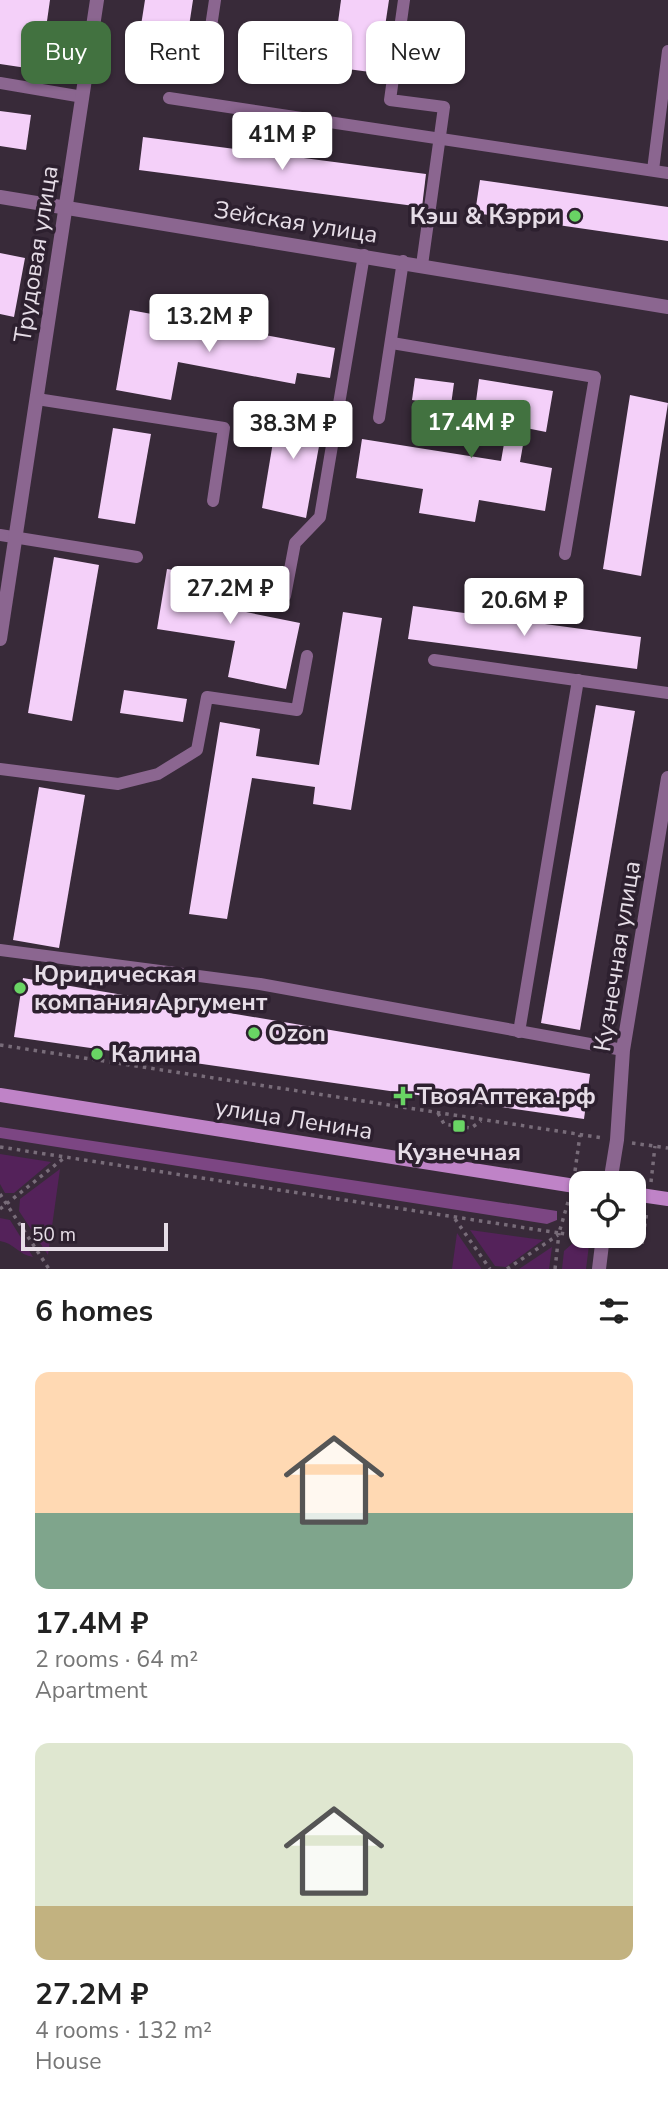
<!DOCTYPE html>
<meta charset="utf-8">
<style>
body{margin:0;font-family:"Nunito Sans",sans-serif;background:#f2f2f2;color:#222;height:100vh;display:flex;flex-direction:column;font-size:26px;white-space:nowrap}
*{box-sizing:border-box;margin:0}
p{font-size:23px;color:#767676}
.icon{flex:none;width:38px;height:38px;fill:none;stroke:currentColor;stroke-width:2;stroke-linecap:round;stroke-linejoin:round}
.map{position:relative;height:1269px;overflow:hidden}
.side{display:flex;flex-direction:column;background:#fff;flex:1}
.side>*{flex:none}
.banner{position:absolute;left:21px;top:21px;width:626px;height:63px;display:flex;gap:14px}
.fabs{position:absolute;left:569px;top:1171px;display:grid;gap:14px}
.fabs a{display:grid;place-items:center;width:77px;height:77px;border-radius:14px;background:#fff;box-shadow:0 2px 5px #0004;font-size:35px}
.scale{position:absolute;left:21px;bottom:18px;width:147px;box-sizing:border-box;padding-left:7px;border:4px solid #e6dde7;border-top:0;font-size:19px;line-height:24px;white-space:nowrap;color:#e6dde7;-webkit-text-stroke:5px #2d202f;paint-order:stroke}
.price{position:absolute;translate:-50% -60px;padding:0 16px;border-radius:7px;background:#fff;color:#222;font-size:23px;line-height:46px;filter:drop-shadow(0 2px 4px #0008)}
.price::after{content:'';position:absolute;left:50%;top:42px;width:21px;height:16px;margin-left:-10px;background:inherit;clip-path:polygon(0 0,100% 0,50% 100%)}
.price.current{background:#427240;color:#fff}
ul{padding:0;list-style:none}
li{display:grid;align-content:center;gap:14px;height:371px;padding:0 35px}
li span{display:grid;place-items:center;height:217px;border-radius:14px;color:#555}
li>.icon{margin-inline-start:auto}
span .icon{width:126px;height:126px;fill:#fffc;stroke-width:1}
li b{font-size:30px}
h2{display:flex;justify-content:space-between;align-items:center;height:84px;padding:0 35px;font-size:30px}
.pill{padding:0 24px;border-radius:14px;background:#fff;box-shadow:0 2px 5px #0004;font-size:24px;line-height:63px}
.pill.current{background:#427240;color:#fff}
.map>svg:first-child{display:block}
.green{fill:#54225a}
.forest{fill:#7c4683}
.building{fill:#f4d0f9}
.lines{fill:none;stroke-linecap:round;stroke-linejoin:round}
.path{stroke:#786c79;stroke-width:3.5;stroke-dasharray:3.5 5;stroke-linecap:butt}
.service{stroke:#8b6690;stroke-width:12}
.minor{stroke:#8b6690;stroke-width:14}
.tertiary{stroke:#8b6690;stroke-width:14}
.secondary{stroke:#bf83c7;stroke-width:14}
.poi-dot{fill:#69d464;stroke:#2d202f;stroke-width:2.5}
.labels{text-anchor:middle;stroke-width:7;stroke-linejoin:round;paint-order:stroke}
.poi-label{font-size:24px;font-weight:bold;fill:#e6dde7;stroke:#2d202f;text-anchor:start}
.street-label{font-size:24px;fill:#e6dde7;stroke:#2d202f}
</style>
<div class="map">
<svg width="668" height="1269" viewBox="0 0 668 1269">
<rect width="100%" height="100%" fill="#382a39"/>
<g class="green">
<polygon points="0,1154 51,1162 14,1193 5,1193 0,1184"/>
<polygon points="60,1169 48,1255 19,1211 20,1199"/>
<path d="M 0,1218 L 10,1220 L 33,1257 C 19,1255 14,1243 0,1241 Z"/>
<polygon points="470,1230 543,1240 506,1267 495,1266"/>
<polygon points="457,1233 481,1268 481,1269 452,1269"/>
<polygon points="573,1243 589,1245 586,1269 562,1269 564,1251"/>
<polygon points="552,1247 549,1269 519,1269"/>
</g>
<polygon class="forest" points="0,1127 557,1211 557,1220 547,1224 0,1138"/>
<g class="building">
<polygon points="0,0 50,0 40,70 0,64"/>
<polygon points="145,0 193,0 186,46 139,38"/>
<polygon points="341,0 389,0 378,73 332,67"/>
<polygon points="0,111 31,115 26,150 0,146"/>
<polygon points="143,137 426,174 422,207 139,170"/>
<polygon points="480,180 668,207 668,241 475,213"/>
<polygon points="0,253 25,258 14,317 0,314"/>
<polygon points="130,310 335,348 330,378 297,373 295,384 178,362 171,400 116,390"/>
<polygon points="415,378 454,383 451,405 412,400"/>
<polygon points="479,379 553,391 546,432 526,428 520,462 552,468 545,511 479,500 475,522 419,513 423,489 356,478 362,439 501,461 508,421 474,416"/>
<polygon points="630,395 668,403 641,576 603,569"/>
<polygon points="279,406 325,413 306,518 262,508"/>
<polygon points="113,428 151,434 135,524 98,518"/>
<polygon points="54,557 99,565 72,721 28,713"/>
<polygon points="167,569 246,582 241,611 300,623 286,689 228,677 235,641 157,629"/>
<polygon points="413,606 641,637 637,669 408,639"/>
<polygon points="343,612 382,618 351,810 313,804 315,787 252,778 227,919 189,914 220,722 260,729 256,756 319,765"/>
<polygon points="124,690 187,699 183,722 120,713"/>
<polygon points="596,705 635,711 580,1030 541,1023"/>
<polygon points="39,787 85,795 59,948 13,940"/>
<polygon points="23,978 590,1074 584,1119 14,1037"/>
</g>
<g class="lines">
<g class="path">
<polyline points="0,1045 603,1138"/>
<polyline points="438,1113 444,1124 471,1128 481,1121"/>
<polyline points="632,1143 668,1148"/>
<polyline points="0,1147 559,1233"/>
<polyline points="575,1171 580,1135"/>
<polyline points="651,1182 655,1146"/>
<polyline points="0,1194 49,1269"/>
<polyline points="568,1202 559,1233 586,1237"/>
<polyline points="0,1209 64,1158"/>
<polyline points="455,1219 490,1269"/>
<polyline points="617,1241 642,1244 647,1211"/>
<polyline points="507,1269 558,1235"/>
<polyline points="555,1269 559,1233"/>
</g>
<g class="service">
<polyline points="404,0 390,100 444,107 422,265"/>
<polyline points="208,47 215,0"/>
<polyline points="0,83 83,97"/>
<polyline points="169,98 668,173"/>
<polyline points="653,170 668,51"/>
<polyline points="392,343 595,377 565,554"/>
<polyline points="37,399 224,428 213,501"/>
<polyline points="379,418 403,261"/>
<polyline points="0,535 137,557"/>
<polyline points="285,596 295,543 320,517 364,255"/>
<polyline points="434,660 668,693"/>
<polyline points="0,769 118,784 158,774 197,750 207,697 297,710 307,656"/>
<polyline points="0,950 260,984 623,1050"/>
<polyline points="519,1032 578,680"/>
</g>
<g class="minor">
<polyline points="610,1183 617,1140 623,1050 668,778"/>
<polyline points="599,1269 603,1236"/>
</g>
<g class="tertiary">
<polyline points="0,197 668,307"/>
<polyline points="0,639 97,0"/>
</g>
<g class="secondary">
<polyline points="0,1095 581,1187"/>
<polyline points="634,1194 668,1199"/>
</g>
</g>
<g class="poi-dot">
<circle cx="575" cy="216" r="7"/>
<circle cx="20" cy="988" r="7"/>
<circle cx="254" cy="1033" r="7"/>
<circle cx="97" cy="1054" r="7"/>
<path d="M399.5 1085.5h7v7h7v7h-7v7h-7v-7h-7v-7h7z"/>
<rect x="452" y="1119" width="14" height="14" rx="3.5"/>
</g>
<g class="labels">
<g class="poi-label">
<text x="561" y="224" text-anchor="end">Кэш &amp; Кэрри</text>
<text x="34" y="982">Юридическая<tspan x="34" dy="28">компания Аргумент</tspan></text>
<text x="268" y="1041">Ozon</text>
<text x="111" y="1062">Калина</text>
<text x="417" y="1104">ТвояАптека.рф</text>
<text x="459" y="1160" text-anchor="middle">Кузнечная</text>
</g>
<g class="street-label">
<text transform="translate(296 222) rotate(9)" y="8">Зейская улица</text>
<text transform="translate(36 254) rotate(-81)" y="8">Трудовая улица</text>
<text transform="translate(617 956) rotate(-81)" y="8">Кузнечная улица</text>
<text transform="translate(294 1119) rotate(9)" y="8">улица Ленина</text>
</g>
</g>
</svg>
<div class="fabs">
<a><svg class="icon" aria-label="locate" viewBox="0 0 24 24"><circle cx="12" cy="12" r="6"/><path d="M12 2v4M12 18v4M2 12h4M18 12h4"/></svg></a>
</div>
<div class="scale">50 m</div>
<b class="price" style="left:282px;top:172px">41M ₽</b>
<b class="price" style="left:209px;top:354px">13.2M ₽</b>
<b class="price current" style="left:471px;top:460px">17.4M ₽</b>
<b class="price" style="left:293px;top:461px">38.3M ₽</b>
<b class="price" style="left:230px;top:626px">27.2M ₽</b>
<b class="price" style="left:524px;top:638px">20.6M ₽</b>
<div class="banner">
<a class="pill current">Buy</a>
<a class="pill">Rent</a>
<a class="pill">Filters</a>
<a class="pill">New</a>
</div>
</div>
<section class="side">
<h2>6 homes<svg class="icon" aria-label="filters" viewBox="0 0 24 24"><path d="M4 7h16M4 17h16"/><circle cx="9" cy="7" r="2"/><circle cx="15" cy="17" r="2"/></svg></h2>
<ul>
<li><span style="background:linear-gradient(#ffd9b3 65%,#7fa58c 0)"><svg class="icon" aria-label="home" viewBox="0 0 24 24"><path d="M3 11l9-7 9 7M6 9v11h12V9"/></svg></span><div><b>17.4M ₽</b><p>2 rooms · 64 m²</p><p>Apartment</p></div></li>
<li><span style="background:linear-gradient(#dfe7d0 75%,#c2b280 0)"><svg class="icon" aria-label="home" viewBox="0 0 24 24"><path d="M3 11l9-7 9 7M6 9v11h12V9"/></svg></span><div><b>27.2M ₽</b><p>4 rooms · 132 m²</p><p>House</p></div></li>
</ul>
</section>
